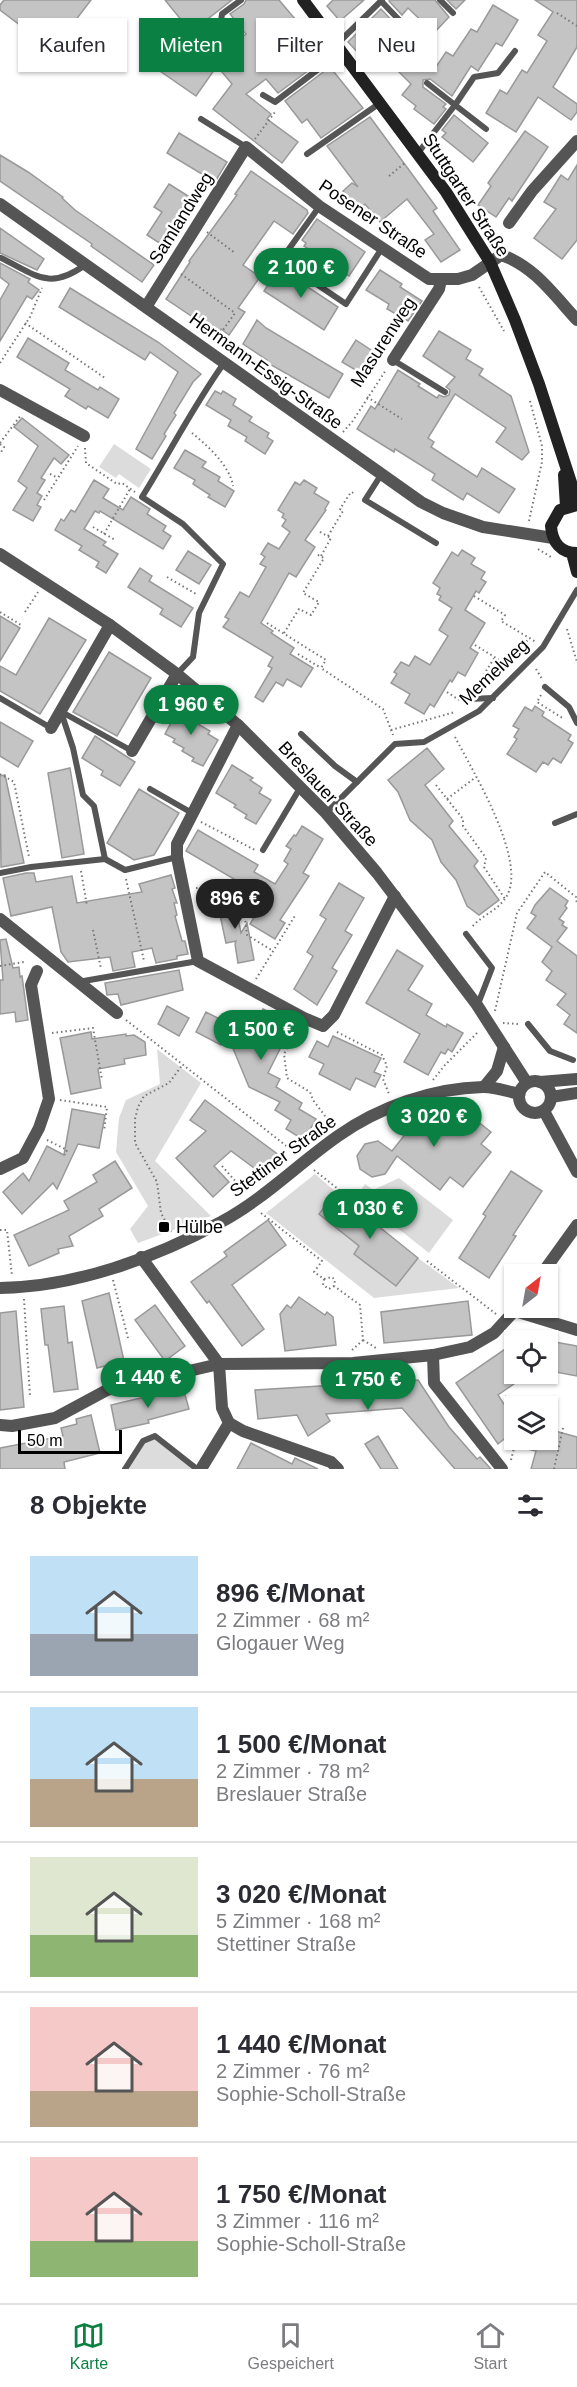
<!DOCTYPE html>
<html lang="de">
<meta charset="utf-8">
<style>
body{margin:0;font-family:Helvetica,sans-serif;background:#f2f2f3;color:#2b2b33;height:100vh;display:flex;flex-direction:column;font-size:22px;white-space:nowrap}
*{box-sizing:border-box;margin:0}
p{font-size:20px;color:#7c7c81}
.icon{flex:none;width:33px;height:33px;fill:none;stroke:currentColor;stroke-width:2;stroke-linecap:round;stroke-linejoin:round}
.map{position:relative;height:1469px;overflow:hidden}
.sheet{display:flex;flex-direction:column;background:#fff;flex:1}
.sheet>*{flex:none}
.hud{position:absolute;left:18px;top:18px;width:542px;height:54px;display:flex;gap:12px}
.needle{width:39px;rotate:31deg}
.fabs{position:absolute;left:504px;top:1264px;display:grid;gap:12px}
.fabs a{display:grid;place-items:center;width:54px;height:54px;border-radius:0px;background:#fff;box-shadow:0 2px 4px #0004;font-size:30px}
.scale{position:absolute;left:18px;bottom:15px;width:104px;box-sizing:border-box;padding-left:6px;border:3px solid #000;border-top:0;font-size:16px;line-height:21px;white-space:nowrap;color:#000;-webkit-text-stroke:4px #fff;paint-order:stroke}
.price{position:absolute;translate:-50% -51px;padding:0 14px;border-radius:21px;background:#0b8043;color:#fff;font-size:20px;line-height:39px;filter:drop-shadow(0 2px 3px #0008)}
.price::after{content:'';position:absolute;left:50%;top:36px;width:18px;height:14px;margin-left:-9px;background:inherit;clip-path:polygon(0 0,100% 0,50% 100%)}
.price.on{background:#222;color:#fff}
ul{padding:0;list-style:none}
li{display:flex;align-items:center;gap:18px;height:150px;padding:0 30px}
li+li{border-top:2px solid #e1e1e2}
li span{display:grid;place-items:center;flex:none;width:168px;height:120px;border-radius:0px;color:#555}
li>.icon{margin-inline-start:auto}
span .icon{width:72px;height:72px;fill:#fffc;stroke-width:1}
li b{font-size:26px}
h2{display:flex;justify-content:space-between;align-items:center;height:72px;padding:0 30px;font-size:26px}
.chip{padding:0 21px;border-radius:0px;background:#fff;box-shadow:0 2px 4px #0004;font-size:21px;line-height:54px}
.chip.on{background:#0b8043;color:#fff}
.menu{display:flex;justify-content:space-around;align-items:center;height:84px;border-top:2px solid #e1e1e2;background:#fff;font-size:16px;color:#7c7c81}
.menu a{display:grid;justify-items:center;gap:3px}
.menu .on{color:#0b8043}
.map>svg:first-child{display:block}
.green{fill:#dcdcdc}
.building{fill:#c4c4c4;stroke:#999;stroke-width:1.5}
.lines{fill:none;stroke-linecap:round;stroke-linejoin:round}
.path{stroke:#777;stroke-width:2;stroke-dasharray:1.5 3;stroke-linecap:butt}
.lane{stroke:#555;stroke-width:6}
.street{stroke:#555;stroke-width:12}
.secondary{stroke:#222;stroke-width:12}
.poi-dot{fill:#000;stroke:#fff;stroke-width:2}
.labels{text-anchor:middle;stroke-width:5;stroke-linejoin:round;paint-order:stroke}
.street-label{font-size:18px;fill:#000;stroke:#fff}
.poi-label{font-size:18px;fill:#000;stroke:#fff;text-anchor:start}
</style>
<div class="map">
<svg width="577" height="1469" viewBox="0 0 577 1469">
<rect width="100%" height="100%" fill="#fff"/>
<g class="green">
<polygon points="114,444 151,469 139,488 119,474 116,478 99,467"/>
<polygon points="157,1049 201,1083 155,1161 211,1216 138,1243 130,1229 148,1206 116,1152 119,1118 126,1100 160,1084"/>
<polygon points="315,1174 336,1192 319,1214 359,1246 354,1254 396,1286 418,1258 459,1288 374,1298 266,1213"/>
<polygon points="399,1178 453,1220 429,1253 357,1196 365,1184 373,1190"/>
<polygon points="155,1436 197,1469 125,1469 143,1441"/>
</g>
<g class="building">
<polygon points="4,0 91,0 53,50 0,10 0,5"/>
<polygon points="165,0 232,0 191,32"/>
<polygon points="246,0 279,0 306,32 281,52 270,39 264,40 264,47 276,63 283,63 310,43 324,59 278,93 266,79 246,94 271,114 267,119 298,142 282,163 213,109 232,84 217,66 196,96 160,71 174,50 200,68 246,34 230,14 244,4"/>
<polygon points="333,0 364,0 340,21 327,6"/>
<polygon points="390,0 435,0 449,17 434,33 408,8 402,15 389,1"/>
<polygon points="447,0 465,0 456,9"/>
<polygon points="535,0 577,0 577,47 553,87 577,104 577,112 571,120 538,97 516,132 486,113 500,90 507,94 522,70 527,73 547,41 538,35 553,12"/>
<polygon points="493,5 518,20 502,46 496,43 478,71 471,66 452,96 430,79 423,80 423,87 446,104 443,107 446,109 434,124 414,109 416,106 402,95 411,84 374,47 363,58 348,42 381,9 436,67 446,52 453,56 471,29 477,32"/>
<polygon points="330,67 363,108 321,138 307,119 302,123 285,101"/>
<polygon points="454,115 488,143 473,162 442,137 446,133 442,130"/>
<polygon points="370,117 437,208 433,211 460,250 441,262 425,240 434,234 407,199 380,222 365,204 359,210 343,191 352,183 358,187 327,146"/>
<polygon points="525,131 548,147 512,201 509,198 496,217 478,205 491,186 488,183"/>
<polygon points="179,133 227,162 215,182 167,153"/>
<polygon points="0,155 28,172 63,197 62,198 75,210 154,265 142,282 91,246 92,244 0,181"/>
<polygon points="577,165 577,240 562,259 534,238 556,209 544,202 561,175 568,180"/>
<polygon points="251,171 307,210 308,213 293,234 274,221 243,265 260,277 238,308 245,312 229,335 221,329 218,334 166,299 190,262 189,261 237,195 235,194"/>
<polygon points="169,184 196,201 167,248 147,235 162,212 154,207"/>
<polygon points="317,219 365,252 349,276 304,246 306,243 302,240"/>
<polygon points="0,228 44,259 37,270 0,253"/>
<polygon points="0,263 30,279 28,282 39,290 32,299 27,296 0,341 0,300 9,284 0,277"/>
<polygon points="279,268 338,307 324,330 264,291"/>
<polygon points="380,270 402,284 400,287 422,301 408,321 387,309 389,304 366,290"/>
<polygon points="70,288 158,342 201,374 193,382 174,413 176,415 164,434 166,436 152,459 136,449 178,372 150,352 145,360 59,307"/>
<polygon points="257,320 266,328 343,374 329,398 266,362 267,360 243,344"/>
<polygon points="439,331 471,350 466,359 483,369 479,375 511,396 529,452 522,460 496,442 506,428 455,394 428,438 434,442 431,447 477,477 482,468 515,489 499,513 467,493 463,500 432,480 435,474 395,449 394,452 357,429 371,406 375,409 398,370 420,384 418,386 437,398 439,395 444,397 449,395 450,390 446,387 455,377 423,356"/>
<polygon points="28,338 69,363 65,370 98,390 100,387 119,399 108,418 88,406 86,409 65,396 70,389 17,357"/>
<polygon points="356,340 377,354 364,375 342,362"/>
<polygon points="215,391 221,394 223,391 236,399 233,405 252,417 249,421 269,433 267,437 273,441 265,454 245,441 247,437 228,426 231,420 206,405"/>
<polygon points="22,418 69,455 61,464 54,458 41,478 45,480 37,493 42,496 37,505 41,507 33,521 13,510 27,488 18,481 38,446 14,427"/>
<polygon points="185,450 206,462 202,467 220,477 218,481 234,491 225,507 208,497 210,495 193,484 195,480 174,468"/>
<polygon points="94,480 109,489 103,498 123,510 131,497 150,509 147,514 166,526 163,531 171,536 163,549 100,511 99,513 95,511 84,529 106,542 103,545 118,554 106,573 96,567 99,562 79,550 82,546 55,530 61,519 64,521 71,510 75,512"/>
<polygon points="304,480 317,488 314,493 329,502 325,509 326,510 305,540 315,547 296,577 289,573 261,623 273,631 271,633 294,648 290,654 313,668 301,687 287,679 283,686 276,682 263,702 255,697 272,668 268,666 273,657 223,627 229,619 225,617 240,592 249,597 266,567 260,564 265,557 261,554 268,543 279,549 290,532 282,526 286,520 282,517 284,514 278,510 295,482 300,485"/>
<polygon points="462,550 475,558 471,564 485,572 481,579 486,582 479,593 476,591 465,610 485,623 470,648 478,653 465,676 458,672 452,682 450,680 434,707 430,704 424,714 405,703 410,694 391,683 397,674 394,672 401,662 409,666 415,656 430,665 448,636 439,630 452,608 439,600 441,596 437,594 440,588 433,583 452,552 458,556"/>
<polygon points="188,551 211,565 199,584 176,570"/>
<polygon points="140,568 152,576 149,581 193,608 181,627 160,614 163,609 128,587"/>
<polygon points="0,616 20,628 0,661"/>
<polygon points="49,618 86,640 40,714 0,691 0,666 16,675"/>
<polygon points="109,652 151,678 117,736 73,712"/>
<polygon points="180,706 191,711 188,715 200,722 198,724 210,731 208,734 218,740 203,766 192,761 194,758 182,751 184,748 173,742 175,739 165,734"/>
<polygon points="535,706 544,712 542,716 571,735 568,740 573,743 561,763 553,758 548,765 543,762 536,772 507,754 517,739 514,737 519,729 513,726 525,707 532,711"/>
<polygon points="0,722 33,741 18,767 0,756"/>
<polygon points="95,736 135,762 120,786 101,775 103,771 82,758"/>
<polygon points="427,748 444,769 425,785 453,821 449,826 478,861 474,866 499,900 479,915 467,906 456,880 441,862 432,840 410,820 398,792 388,780"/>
<polygon points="232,765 253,778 250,780 262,788 259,793 271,800 256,824 245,818 247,815 234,807 236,805 216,793"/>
<polygon points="70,768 84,854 62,858 48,773"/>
<polygon points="5,775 24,863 1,867 0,776"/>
<polygon points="139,789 179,813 154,855 134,860 107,843"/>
<polygon points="302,826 323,839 303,873 309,876 280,920 285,923 275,939 250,924 262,904 259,903 263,896 186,851 198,830 258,865 254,872 275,884 288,864 284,861 291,849 286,846 294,835 296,836"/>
<polygon points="26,873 34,873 36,882 72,876 77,903 142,892 139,884 171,875 175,888 172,889 177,903 174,903 177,915 175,916 182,941 185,941 188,954 177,956 177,959 156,963 152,948 132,952 135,967 113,971 110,957 68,962 61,952 52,907 11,916 3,878"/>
<polygon points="339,883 364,898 345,931 352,935 332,968 337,971 317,1005 294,989 313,956 307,952 326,919 320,915"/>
<polygon points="550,888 568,901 565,906 567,908 559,919 564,922 562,925 567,928 557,941 577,956 577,1033 564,1024 570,1015 557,1005 566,994 546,980 552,971 542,962 552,947 527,928 536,916 531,913 535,905"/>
<polygon points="234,898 241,933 247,923 254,960 238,963 235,944 236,941 226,943 217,901"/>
<polygon points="6,939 13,968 19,967 20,977 22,976 28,1020 16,1022 15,1012 0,1014 0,980 3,980 0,940"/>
<polygon points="397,950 423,966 408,990 432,1004 426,1015 446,1027 447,1024 463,1033 452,1052 448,1049 445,1054 441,1052 428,1075 404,1062 420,1034 366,1003"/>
<polygon points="179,970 183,990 121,1005 118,994 107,995 105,983"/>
<polygon points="167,1006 189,1018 179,1036 158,1024"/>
<polygon points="263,1009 296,1026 290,1037 287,1035 268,1073 280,1079 276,1087 302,1103 299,1109 316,1119 304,1140 286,1129 291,1120 275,1110 280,1102 249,1087 227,1034 221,1045 196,1032 206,1012 249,1034"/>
<polygon points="91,1032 92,1039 126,1034 126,1036 134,1035 145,1042 146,1055 124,1059 125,1064 98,1069 101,1088 71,1094 60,1038"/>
<polygon points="333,1036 381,1058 374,1072 381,1075 375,1087 356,1078 350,1090 319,1074 324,1064 309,1057 317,1041 328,1047"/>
<polygon points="205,1100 280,1156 265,1176 231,1151 214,1166 229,1182 213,1197 176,1158 206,1131 190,1120"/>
<polygon points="452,1101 491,1132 481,1144 491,1152 463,1187 450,1177 440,1190 397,1156 385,1174 372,1177 360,1169 357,1156 365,1144 378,1141 392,1151 429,1104 442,1115"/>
<polygon points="72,1109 105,1115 99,1148 78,1144 57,1189 53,1183 22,1214 3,1192 23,1173 29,1181 47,1146 64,1155"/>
<polygon points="115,1161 132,1188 99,1209 103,1216 69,1236 73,1246 58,1249 59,1253 29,1266 14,1235 69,1210 64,1201 97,1182 93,1175"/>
<polygon points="511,1171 542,1191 513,1235 516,1236 489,1278 459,1258 486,1216 483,1214"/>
<polygon points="336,1192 418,1258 396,1286 354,1254 359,1246 319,1214"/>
<polygon points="268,1220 286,1245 232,1285 264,1329 242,1346 209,1301 207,1303 191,1282 227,1256 224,1252"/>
<polygon points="109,1293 124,1361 97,1368 82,1301"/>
<polygon points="299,1297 325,1315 327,1312 333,1317 336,1345 285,1351 280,1314 287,1305 291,1308"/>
<polygon points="468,1301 472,1335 384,1343 381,1312"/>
<polygon points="155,1305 185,1346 165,1361 135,1320"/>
<polygon points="64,1306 68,1343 72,1342 78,1389 54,1392 48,1345 45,1345 41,1309"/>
<polygon points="16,1311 24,1407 0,1410 0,1313"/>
<polygon points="555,1342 577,1346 577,1376 550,1371"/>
<polygon points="514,1343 514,1374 528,1374 498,1395 513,1418 509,1435 498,1444 456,1383"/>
<polygon points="418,1380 449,1427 477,1459 480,1457 491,1469 455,1469 402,1408 326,1414 330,1421 308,1436 297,1415 258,1419 255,1390"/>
<polygon points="183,1388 189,1409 148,1420 149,1423 116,1430 111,1405"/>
<polygon points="91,1415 100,1453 64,1462 65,1469 0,1469 0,1448 63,1436 61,1428 77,1424 76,1419"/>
<polygon points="548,1429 577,1437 577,1469 531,1469 536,1451 506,1444 507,1440 548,1440"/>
<polygon points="378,1436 398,1469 381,1469 365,1444"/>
<polygon points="251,1443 292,1464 295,1458 318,1469 237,1469"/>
</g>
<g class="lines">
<g class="path">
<polyline points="557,13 577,26"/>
<polyline points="255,139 275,112"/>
<polyline points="389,176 406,162"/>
<polyline points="207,232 235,253"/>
<polyline points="181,274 235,313 216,340"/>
<polyline points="479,287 504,331"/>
<polyline points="25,323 105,378"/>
<polyline points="0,363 30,317 42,288"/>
<polyline points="367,397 402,419"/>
<polyline points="343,432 352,422 386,370"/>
<path d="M 192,433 C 207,445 230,466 233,486"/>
<polyline points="0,443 21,415"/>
<polyline points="0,444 4,447 0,454"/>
<polyline points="85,448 86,463 117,484 122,483 135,492"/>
<polyline points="50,474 58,478"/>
<polyline points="44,500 78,446"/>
<polyline points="529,521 542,462 542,446 530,401"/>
<polyline points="93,527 115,540"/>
<polyline points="320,532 331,538 321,556"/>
<polyline points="104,534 130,489"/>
<polyline points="328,536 343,511 340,509 351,492 356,494"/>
<polyline points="538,549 551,557"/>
<polyline points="167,577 196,594"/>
<polyline points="474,596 505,615 501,621 536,642"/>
<polyline points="0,612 21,625"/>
<polyline points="25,612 38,592"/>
<polyline points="267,623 326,660 321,668 383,709 393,735"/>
<polyline points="567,629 577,662"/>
<polyline points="284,633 299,609 311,615 319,602 303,593 324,558 316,554"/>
<polyline points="475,645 509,666"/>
<polyline points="298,654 321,668"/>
<polyline points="517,657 528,639"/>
<polyline points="536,669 542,679"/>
<polyline points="474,690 495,657"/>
<polyline points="447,692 459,700"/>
<polyline points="541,695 537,702 564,719"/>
<polyline points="391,730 455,712"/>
<path d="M 455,737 C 472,770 532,867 504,900 C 496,911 481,916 472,927"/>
<polyline points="0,774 14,782 29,857"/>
<polyline points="436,785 463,819 463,826 486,858 484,867 505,899"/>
<polyline points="447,799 476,777"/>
<polyline points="201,822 255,850"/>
<polyline points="81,871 87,906"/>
<polyline points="126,879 144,961"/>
<polyline points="196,888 222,886 243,901 247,935 273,951"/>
<polyline points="93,930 101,969"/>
<polyline points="0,966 24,962 26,963"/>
<polyline points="256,979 296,914"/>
<polyline points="495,1011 517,913 545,872 576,897 577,905"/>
<polyline points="126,1020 294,1152"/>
<polyline points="503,1023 518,1024"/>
<polyline points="298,1028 284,1054 287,1078 310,1092 313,1100 331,1124"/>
<polyline points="337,1032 382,1055 387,1066 383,1079 389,1094"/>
<polyline points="52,1033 93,1028 102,1080"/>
<polyline points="433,1080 445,1065 478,1032"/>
<polyline points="60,1100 107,1107 104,1131"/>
<polyline points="47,1140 67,1150 65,1155"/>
<polyline points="222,1166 245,1192"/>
<polyline points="314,1170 366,1211"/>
<polyline points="261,1213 322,1261 314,1272 324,1279 332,1277 335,1280 334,1286 360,1305 363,1340"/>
<polyline points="0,1230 7,1230 12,1276"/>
<polyline points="171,1232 161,1213 157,1182 135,1143 135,1119 138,1107 144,1096 169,1083 183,1064"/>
<polyline points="427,1261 496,1314"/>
<polyline points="324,1279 323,1285 329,1289 334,1286"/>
<polyline points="113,1280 128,1338"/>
<polyline points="24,1299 30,1396"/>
<polyline points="363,1340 376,1348"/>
<polyline points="352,1350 363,1340"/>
<polyline points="505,1396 514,1410"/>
<polyline points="511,1460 516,1440"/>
<polyline points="554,1469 563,1428"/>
</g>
<g class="lane">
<polyline points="440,0 453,13"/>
<polyline points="381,1 425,47"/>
<polyline points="220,28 222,14 241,0"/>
<polyline points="268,44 280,59 322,27"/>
<polyline points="336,45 382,0"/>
<polyline points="427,83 455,105 474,77 498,73 515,51"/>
<polyline points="263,95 275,102 341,52"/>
<polyline points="201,119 246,147"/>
<polyline points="418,153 455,105 486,129"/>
<polyline points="307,154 380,103"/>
<polyline points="319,207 281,260 346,304 382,248"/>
<path d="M 1,258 C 36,275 49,291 85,265"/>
<polyline points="265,270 281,260"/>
<polyline points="393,360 445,392"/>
<polyline points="381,475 365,500 436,543"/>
<path d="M 177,674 L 193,657 L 199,613 L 223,564 L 183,524 L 142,497 C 170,452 194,405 224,363"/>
<polyline points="545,687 569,707 577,723"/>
<polyline points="0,698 51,728"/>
<polyline points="468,699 493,698"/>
<polyline points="60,711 132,751"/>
<polyline points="61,712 73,748 83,795 94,806 105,859"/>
<polyline points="301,734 335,766 357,782"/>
<polyline points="150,789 192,813"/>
<polyline points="326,813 395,744 424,742 479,711 543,647 577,590"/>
<polyline points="555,823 577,814"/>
<polyline points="263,850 300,788"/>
<polyline points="105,859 125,870 177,857"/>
<polyline points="0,873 31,867 105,859"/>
<polyline points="466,934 492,968 478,1004"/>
<polyline points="78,982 198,961"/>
<polyline points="528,1024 550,1051 573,1060"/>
<polyline points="125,1469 143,1441 155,1436 197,1469"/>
</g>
<g class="street">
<polyline points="0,204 421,502 443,513 483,527 553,538"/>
<polyline points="509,223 532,191 577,141"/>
<path d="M 146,307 L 246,147 L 319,206 L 429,279 L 458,279 L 472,275 L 501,255 C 533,265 554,295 577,320"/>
<polyline points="393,360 439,289 441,280"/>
<polyline points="0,390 84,436"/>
<polyline points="0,554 110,625 177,674 238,725 326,813 377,873 477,1005 527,1083"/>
<polyline points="238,725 177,844 177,857 198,961 304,1018 323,1026 334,1015 395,896"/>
<polyline points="51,728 110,625"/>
<polyline points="132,751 177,674"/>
<polyline points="0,919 117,1013"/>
<circle cx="535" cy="1097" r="16"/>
<polyline points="540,1082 577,1079"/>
<polyline points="484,1087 497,1071 504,1047"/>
<polyline points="551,1097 577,1093"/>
<polyline points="544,1111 577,1172"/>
<polyline points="0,1169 23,1158 39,1128 49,1099 31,985 37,971"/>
<polyline points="141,1257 219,1364 222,1408 229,1423 243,1431 331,1462 338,1469"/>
<polyline points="541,1275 577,1225"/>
<path d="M 0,1288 C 75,1287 155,1258 221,1222 C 264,1199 298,1164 338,1136 C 379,1107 433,1088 483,1087 C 495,1087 507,1091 519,1094"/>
<polyline points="515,1311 577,1330"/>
<polyline points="433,1355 434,1383 502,1469"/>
<polyline points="0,1425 12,1426 55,1418 107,1390 219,1364 353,1363 433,1355 470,1347 494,1333 517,1308"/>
<polyline points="201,1469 229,1423"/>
</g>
<g class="secondary">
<polyline points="303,0 446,192 490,262 515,320 539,384 577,501"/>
<polyline points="564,475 566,507"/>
<path d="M 577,505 L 560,510 L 551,526 C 552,542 561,553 577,553"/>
<polyline points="572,553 577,572"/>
</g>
</g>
<rect class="poi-dot" x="158" y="1221" width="12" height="12" rx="3"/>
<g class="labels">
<g class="street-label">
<text transform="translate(466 195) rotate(57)" y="6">Stuttgarter Straße</text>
<text transform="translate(181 218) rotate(-58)" y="6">Samlandweg</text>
<text transform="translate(373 219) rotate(34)" y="6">Posener Straße</text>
<text transform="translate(383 342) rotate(-57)" y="6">Masurenweg</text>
<text transform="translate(266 371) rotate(36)" y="6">Hermann-Essig-Straße</text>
<text transform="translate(494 672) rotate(-43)" y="6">Memelweg</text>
<text transform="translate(328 794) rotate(47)" y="6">Breslauer Straße</text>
<text transform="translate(283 1156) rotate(-36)" y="6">Stettiner Straße</text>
</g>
<g class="poi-label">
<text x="176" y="1233">Hülbe</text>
</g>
</g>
</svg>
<div class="fabs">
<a><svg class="needle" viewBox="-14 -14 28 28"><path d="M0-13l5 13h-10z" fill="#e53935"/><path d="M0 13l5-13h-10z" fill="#7c7c81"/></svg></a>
<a><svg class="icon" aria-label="locate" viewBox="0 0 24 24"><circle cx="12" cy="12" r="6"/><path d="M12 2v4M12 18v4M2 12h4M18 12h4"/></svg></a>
<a><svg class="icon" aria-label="layers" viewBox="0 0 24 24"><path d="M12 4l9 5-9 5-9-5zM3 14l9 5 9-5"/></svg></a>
</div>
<div class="scale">50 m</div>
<b class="price" style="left:301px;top:299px">2 100 €</b>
<b class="price" style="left:191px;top:736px">1 960 €</b>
<b class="price on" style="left:235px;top:930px">896 €</b>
<b class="price" style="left:261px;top:1061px">1 500 €</b>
<b class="price" style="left:434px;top:1148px">3 020 €</b>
<b class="price" style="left:370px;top:1240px">1 030 €</b>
<b class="price" style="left:148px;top:1409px">1 440 €</b>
<b class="price" style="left:368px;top:1411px">1 750 €</b>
<div class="hud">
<a class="chip">Kaufen</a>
<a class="chip on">Mieten</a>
<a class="chip">Filter</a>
<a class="chip">Neu</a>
</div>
</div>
<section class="sheet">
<h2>8 Objekte<svg class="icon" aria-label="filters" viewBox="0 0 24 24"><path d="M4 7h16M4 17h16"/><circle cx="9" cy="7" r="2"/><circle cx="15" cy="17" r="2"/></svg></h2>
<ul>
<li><span style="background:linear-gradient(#bfe0f5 65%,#9aa5b1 0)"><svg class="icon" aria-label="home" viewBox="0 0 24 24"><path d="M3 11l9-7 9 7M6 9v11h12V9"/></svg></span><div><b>896 €/Monat</b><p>2 Zimmer · 68 m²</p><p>Glogauer Weg</p></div></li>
<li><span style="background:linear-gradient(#bfe0f5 60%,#b9a48a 0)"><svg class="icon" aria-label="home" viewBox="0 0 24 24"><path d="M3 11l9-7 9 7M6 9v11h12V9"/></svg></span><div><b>1 500 €/Monat</b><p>2 Zimmer · 78 m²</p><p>Breslauer Straße</p></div></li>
<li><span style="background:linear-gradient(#dfe7d0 65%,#8fb573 0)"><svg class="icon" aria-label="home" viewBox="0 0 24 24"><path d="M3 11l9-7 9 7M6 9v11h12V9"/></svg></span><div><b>3 020 €/Monat</b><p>5 Zimmer · 168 m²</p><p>Stettiner Straße</p></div></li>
<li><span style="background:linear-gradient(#f6c9c9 70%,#b9a48a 0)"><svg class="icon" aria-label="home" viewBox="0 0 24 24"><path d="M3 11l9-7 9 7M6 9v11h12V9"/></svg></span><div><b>1 440 €/Monat</b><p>2 Zimmer · 76 m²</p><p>Sophie-Scholl-Straße</p></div></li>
<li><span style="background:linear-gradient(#f6c9c9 70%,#8fb573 0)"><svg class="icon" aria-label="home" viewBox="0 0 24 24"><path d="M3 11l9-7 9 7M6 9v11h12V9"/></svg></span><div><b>1 750 €/Monat</b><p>3 Zimmer · 116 m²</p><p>Sophie-Scholl-Straße</p></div></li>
</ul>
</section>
<nav class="menu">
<a class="on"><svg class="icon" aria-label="map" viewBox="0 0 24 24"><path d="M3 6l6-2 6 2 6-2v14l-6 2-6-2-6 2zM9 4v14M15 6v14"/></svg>Karte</a>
<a><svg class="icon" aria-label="saved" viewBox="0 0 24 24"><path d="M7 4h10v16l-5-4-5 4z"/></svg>Gespeichert</a>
<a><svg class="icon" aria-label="home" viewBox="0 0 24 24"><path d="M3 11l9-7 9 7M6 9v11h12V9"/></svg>Start</a>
</nav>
